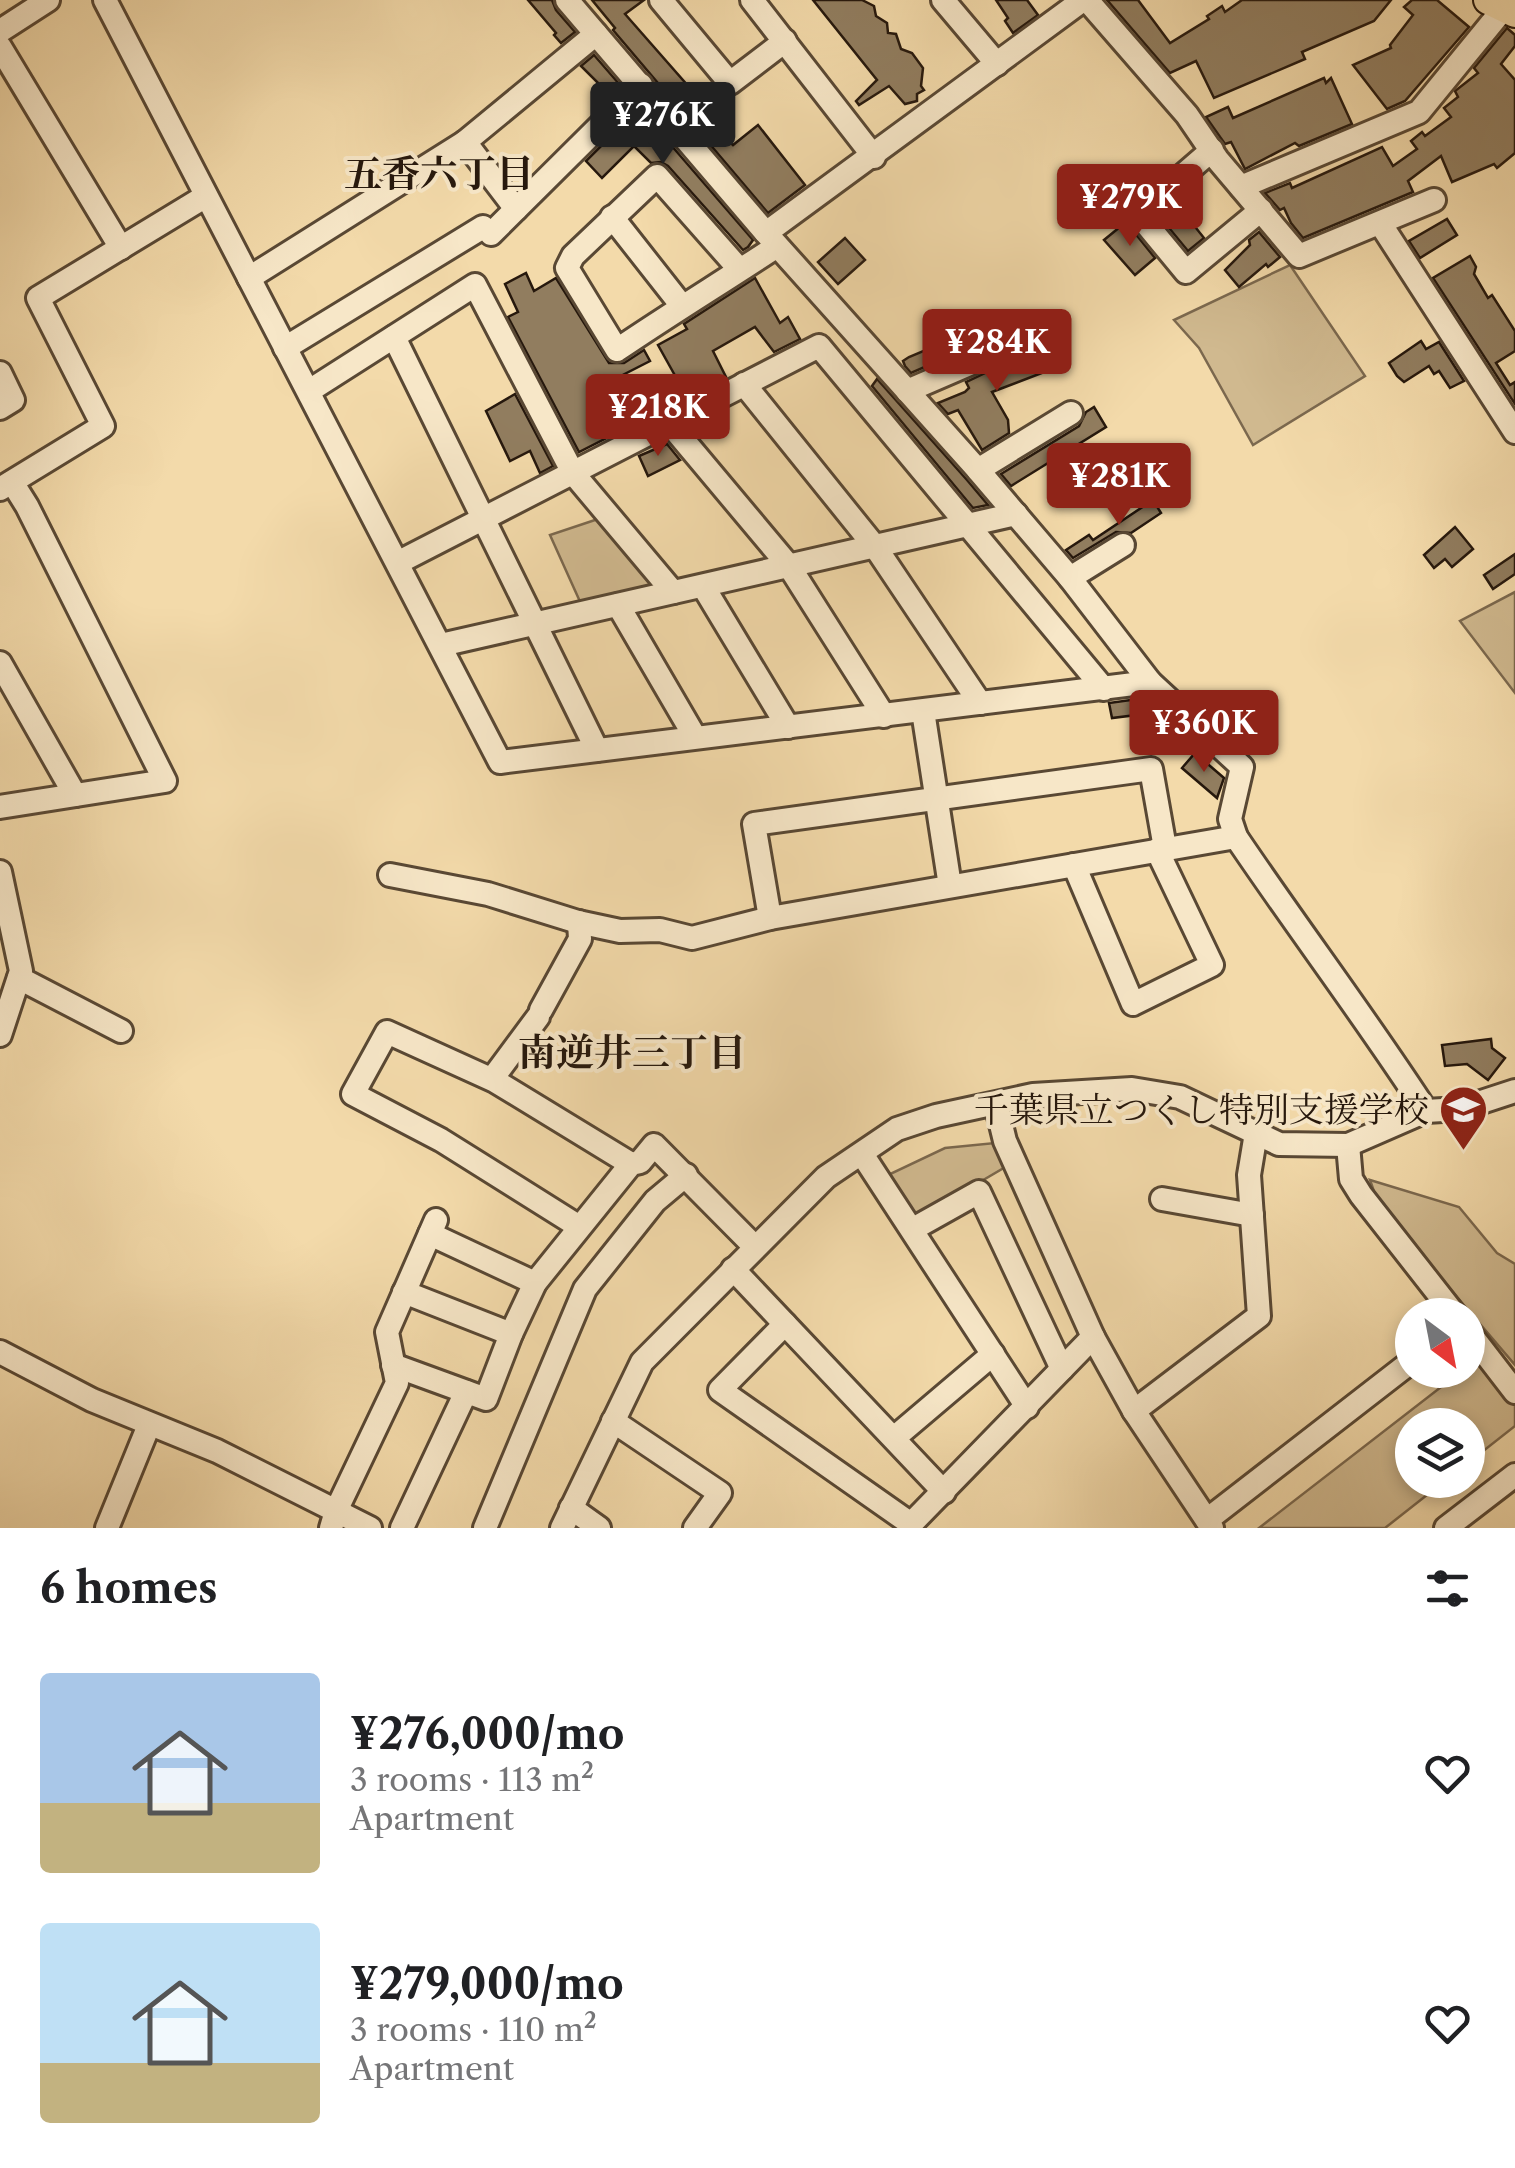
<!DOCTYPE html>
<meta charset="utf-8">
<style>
body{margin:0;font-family:"Libre Caslon Text","Noto Serif JP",serif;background:#f2f2f2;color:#202124;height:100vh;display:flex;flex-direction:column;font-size:38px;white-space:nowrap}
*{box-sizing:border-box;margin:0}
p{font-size:32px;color:#757577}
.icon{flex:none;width:55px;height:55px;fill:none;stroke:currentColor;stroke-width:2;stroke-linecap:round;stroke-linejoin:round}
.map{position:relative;height:1528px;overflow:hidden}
.panel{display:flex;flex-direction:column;background:#fff;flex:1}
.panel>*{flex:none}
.needle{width:65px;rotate:148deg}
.buttons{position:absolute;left:1395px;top:1298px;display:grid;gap:20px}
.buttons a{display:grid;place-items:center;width:90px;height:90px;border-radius:50%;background:#fff;box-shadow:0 5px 15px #0003;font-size:50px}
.price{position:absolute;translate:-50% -85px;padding:0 22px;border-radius:10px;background:#8f2418;color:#fff;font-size:32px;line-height:65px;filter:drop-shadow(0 2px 5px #0008)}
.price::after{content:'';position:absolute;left:50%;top:60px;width:30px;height:22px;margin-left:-15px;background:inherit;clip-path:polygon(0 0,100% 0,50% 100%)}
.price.selected{background:#222;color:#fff}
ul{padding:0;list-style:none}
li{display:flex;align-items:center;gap:30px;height:250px;padding:0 40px}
li span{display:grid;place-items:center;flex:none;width:280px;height:200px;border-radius:10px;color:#555}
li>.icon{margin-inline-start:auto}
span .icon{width:120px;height:120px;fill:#fffc;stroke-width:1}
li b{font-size:42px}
h2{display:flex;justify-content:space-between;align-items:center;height:120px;padding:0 40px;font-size:42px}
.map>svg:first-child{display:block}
.green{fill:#d0b98f;stroke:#7b684e;stroke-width:2.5}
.building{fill:#917d5f;stroke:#26180d;stroke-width:2.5}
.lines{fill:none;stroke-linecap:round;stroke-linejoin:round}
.minor-casing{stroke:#594834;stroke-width:28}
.major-casing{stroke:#26180d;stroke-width:32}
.minor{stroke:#f7e7c8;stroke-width:22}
.major{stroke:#f3daaa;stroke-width:28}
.labels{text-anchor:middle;stroke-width:8;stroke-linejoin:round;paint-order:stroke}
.poi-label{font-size:35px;fill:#26180d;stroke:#f7e7c8;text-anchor:end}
.neighbourhood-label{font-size:38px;font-weight:bold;fill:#26180d;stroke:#f7e7c8}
</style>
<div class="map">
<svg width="1515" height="1528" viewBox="0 0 1515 1528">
<rect width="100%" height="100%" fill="#f3daaa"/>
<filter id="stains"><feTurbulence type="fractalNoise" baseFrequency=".002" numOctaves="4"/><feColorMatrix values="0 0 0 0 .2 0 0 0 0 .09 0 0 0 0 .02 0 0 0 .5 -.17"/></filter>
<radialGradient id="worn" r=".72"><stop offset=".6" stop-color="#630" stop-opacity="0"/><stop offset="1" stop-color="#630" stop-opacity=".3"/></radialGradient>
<g class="green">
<polygon points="1290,265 1365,376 1253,445 1199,348 1174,320"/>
<polygon points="601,518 660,585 582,606 550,535"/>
<polygon points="1515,592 1515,693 1460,621"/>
<polygon points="995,1143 1007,1166 922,1216 912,1213 888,1175 945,1148"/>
<polygon points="1370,1180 1459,1207 1497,1253 1515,1264 1515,1365 1379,1206"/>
<polygon points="1477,1359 1515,1405 1515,1426 1468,1463 1468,1425 1412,1425 1412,1480 1446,1480 1385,1528 1259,1528 1463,1370 1468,1370"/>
</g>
<g class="building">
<polygon points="528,0 552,0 556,10 575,32 561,43 554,35 556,33"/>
<polygon points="592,0 644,0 625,14 689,87 686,90 724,137 733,145 758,125 805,185 768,213 613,30 615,28"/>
<polygon points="813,0 862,0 874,6 876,16 887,23 888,33 896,34 901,49 912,53 923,68 921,86 924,90 917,94 917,101 905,104 889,86 859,105 856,101 877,80"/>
<polygon points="996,0 1027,0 1038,15 1013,33 1005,21 1008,18"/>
<polygon points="1107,0 1138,0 1170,43 1209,19 1207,16 1222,6 1225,12 1242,0 1391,0 1374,21 1302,52 1305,59 1214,98 1196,61 1170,73"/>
<polygon points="1412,0 1437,0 1469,27 1405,101 1387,109 1353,65 1391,48 1390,45 1413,15 1404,7"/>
<polygon points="1507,28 1515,35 1515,46 1501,64 1515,80 1515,153 1497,168 1494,164 1452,182 1441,156 1408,181 1413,192 1303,238 1291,223 1284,208 1280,210 1265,193 1290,183 1292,188 1382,147 1393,166 1417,149 1411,141 1422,132 1425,136 1451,117 1444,108 1458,97 1455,91 1478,73 1474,68"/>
<polygon points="594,55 620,85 610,95 581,66"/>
<polygon points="1324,78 1326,83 1331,78 1352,124 1299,146 1295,143 1245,169 1231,142 1225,144 1206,117 1228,107 1233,118"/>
<polygon points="639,108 753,240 748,247 743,250 668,166 661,162 651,163 634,146 602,178 586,161"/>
<polygon points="1181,199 1193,214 1188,218 1204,238 1188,251 1160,217"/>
<polygon points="1447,219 1457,235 1420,258 1409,241"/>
<polygon points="1126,222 1155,258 1135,275 1104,240"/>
<polygon points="1259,232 1280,257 1268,267 1266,264 1239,287 1225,270 1250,245 1249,240"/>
<polygon points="845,238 865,260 838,284 818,262"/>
<polygon points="1470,256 1476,267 1474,274 1488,298 1492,295 1515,331 1515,351 1496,363 1510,385 1515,382 1515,404 1433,278"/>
<polygon points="526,273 534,291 556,278 609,363 624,363 644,350 650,361 611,381 624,407 678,381 658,345 687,329 684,324 755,278 780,323 788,317 800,339 774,352 755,327 713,351 726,377 579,452 508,317 518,312 505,284"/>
<polygon points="985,325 991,338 911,373 905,366 903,361 909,357"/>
<polygon points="1421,341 1426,349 1439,342 1464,381 1450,388 1439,371 1434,374 1429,366 1404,382 1397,376 1389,363"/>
<polygon points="1050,342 1060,366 992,392 1008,420 1009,433 982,450 958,410 948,414 938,403 965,392 969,388 966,382"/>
<polygon points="877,379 967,480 988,505 973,508 872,386"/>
<polygon points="515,394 553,466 540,473 530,451 510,461 486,411"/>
<polygon points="1094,407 1106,427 1011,486 1001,474 1079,426 1086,412"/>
<polygon points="667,444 680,460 648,476 639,456"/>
<polygon points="1153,500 1161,513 1131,533 1116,532 1073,558 1066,550 1089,535 1093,540"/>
<polygon points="1455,527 1473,549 1452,567 1445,559 1434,568 1424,555"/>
<polygon points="1515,554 1515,574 1493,589 1484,575"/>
<polygon points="1145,698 1160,712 1112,718 1109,703"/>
<polygon points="1195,753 1224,778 1217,798 1182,768"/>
<polygon points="1491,1039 1492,1048 1505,1058 1488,1080 1467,1064 1445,1066 1442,1045"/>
</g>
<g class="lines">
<defs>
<g id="minor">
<polyline points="105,0 500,762 1150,682"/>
<path d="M 567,0 L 766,233 L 978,470 L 1070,578 L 1150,682 L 1242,767 L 1230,819 L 1236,837 C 1298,929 1365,1017 1426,1111"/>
<polyline points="661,0 730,83 785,41"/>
<polyline points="752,0 874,157"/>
<polyline points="943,0 997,64"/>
<polyline points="1087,0 1187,115 1217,159 1299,256 1434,200"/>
<polyline points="0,31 48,0"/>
<polyline points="0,47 121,248"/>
<polyline points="465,142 516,209"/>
<polyline points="1212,150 1138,214 1186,272 1261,210"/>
<polyline points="1241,187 1419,112 1504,8"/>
<polyline points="612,217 682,306"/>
<polyline points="1380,223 1515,432"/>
<polyline points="766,233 1083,0"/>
<polyline points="491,234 641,85"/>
<path d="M 740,270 L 657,176 L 573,256 L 567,268 L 617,350 C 670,314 724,281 777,246"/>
<polyline points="249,278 465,142 596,34"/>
<polyline points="394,337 597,750"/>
<polyline points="285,348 483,227"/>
<polyline points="0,373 13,400 0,408"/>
<polyline points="744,384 876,548 980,703"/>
<polyline points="309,391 475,285 573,473 673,592"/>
<polyline points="907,391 1018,343"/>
<polyline points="670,424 789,566 884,716"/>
<polyline points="978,470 1071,413"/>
<polyline points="0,489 103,426 38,298 206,196"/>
<polyline points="399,562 819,346 1104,689"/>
<polyline points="1070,578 1123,545"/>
<polyline points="703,586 788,727"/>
<polyline points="618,605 695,737"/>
<polyline points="441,645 1016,514"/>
<polyline points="0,663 75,795"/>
<polyline points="923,711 950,886"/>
<polyline points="0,807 165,781 27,506 12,482"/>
<polyline points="1074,865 1133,1004 1212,965 1157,850"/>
<polyline points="0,872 21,971 0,1035"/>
<polyline points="390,875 488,894 578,922 620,931 660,930 692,938 770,918 1236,837"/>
<polyline points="770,918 754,824 1151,769 1165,848"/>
<polyline points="19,978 121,1031"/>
<polyline points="541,1010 580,939 579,922"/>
<polyline points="492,1079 538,1017"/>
<polyline points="996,1104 1005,1141 1093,1337 1134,1411 1212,1528"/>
<polyline points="1348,1145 1351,1179 1361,1195 1455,1315"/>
<polyline points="862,1154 1027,1407"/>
<polyline points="1162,1199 1252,1215"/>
<polyline points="578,1226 441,1140 353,1094 387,1032 495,1081 631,1164"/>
<polyline points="913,1229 979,1192 1062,1369"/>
<polyline points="430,1234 535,1283"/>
<polyline points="733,1269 944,1492"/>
<polyline points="404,1292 511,1334"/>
<polyline points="785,1324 720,1390 911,1524 1093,1337"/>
<polyline points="1468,1331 1515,1392"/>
<polyline points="0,1352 92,1400 217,1451 370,1528"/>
<polyline points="393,1365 486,1399 511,1334 535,1283 631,1164 640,1162 654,1145 754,1246"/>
<polyline points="1134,1411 1259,1316 1249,1175 1256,1133"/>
<polyline points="613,1421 720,1493 695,1528"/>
<polyline points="894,1438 993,1354"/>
<polyline points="571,1508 599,1528"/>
<polyline points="1207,1520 1412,1361"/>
<polyline points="107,1528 149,1425"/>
<polyline points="331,1528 336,1511 397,1383 387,1332 436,1220"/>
<polyline points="402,1528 466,1392"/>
<polyline points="485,1528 585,1289 655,1201 686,1175"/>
<polyline points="562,1528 642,1362 826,1177 897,1129 936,1116 1033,1095 1132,1089 1180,1097 1279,1144 1348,1145 1426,1111 1460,1109 1515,1091"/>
<polyline points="1446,1528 1515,1475"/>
</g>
<polyline id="major" points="1488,0 1515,13"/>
</defs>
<use href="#minor" class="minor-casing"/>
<use href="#major" class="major-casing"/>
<use href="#minor" class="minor"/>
<use href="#major" class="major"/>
</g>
<defs>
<symbol id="school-pin" viewBox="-11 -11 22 30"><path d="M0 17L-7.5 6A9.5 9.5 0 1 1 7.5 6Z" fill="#8f2418" stroke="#f7e7c8"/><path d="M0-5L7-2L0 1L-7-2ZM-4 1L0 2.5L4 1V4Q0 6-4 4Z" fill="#fff"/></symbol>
</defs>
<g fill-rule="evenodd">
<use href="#school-pin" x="1436" y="1082" width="55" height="75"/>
</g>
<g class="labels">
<g class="poi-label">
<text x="1429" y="1122">千葉県立つくし特別支援学校</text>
</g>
<g class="neighbourhood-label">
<text x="439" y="187">五香六丁目</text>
<text x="632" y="1066">南逆井三丁目</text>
</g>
</g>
<rect width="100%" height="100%" filter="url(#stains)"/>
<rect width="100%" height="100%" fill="url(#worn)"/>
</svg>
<div class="buttons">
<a><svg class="needle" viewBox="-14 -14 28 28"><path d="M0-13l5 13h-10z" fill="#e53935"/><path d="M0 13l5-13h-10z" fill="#757577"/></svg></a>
<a><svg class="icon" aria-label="layers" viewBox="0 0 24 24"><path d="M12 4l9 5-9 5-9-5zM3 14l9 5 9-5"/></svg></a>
</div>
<b class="price selected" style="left:663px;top:167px">¥276K</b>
<b class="price" style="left:1130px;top:249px">¥279K</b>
<b class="price" style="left:997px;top:394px">¥284K</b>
<b class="price" style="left:658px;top:459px">¥218K</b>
<b class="price" style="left:1119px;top:528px">¥281K</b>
<b class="price" style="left:1204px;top:775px">¥360K</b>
</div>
<section class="panel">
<h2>6 homes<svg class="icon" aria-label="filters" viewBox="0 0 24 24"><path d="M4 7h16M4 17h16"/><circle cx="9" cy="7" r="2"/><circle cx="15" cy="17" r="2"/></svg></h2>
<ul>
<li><span style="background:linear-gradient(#a9c7e8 65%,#c2b280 0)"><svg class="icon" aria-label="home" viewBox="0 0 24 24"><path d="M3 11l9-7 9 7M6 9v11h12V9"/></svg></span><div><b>¥276,000/mo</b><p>3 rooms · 113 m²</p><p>Apartment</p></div><svg class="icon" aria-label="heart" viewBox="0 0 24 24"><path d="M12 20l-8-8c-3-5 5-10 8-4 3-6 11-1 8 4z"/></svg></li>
<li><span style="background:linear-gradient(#bfe0f5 70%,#c2b280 0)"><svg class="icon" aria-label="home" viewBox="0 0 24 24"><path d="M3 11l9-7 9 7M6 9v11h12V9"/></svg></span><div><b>¥279,000/mo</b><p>3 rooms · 110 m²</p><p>Apartment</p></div><svg class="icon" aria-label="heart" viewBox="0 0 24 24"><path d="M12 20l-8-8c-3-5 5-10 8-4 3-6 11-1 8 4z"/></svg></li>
</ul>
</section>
